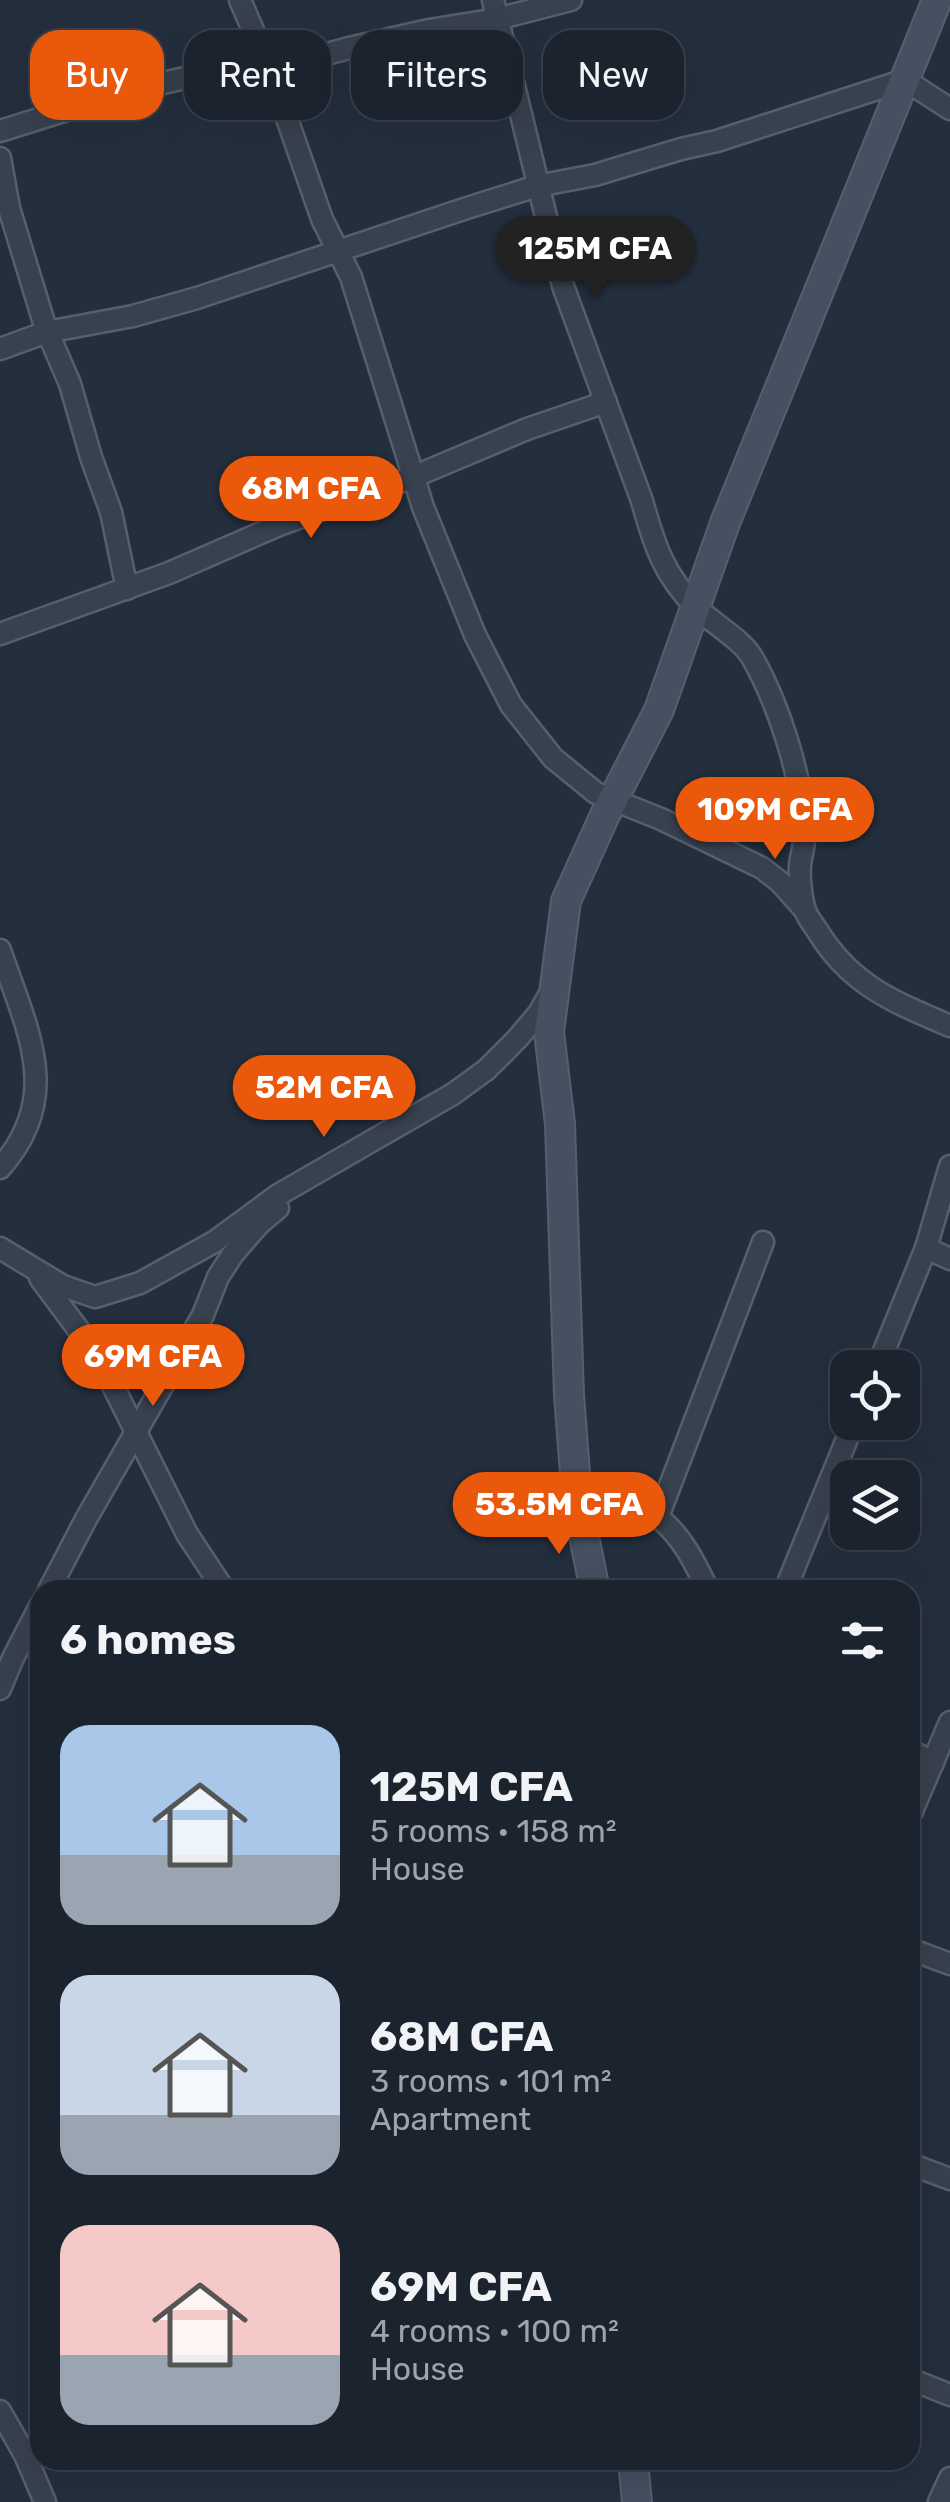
<!DOCTYPE html>
<meta charset="utf-8">
<style>
body{margin:0;font-family:Rubik,sans-serif;background:#242b36;color:#f1f3f6;height:100vh;display:flex;flex-direction:column;font-size:38px;white-space:nowrap}
*{box-sizing:border-box;margin:0}
p{font-size:32px;color:#a0a4aa}
.icon{flex:none;width:55px;height:55px;fill:none;stroke:currentColor;stroke-width:2;stroke-linecap:round;stroke-linejoin:round}
.map{position:relative;flex:1;overflow:hidden}
.sheet{position:absolute;left:30px;top:1580px;width:890px;height:890px;display:flex;flex-direction:column;background:#1b232e;border-radius:30px;box-shadow:0 10px 40px #0002,0 0 0 2px #39404a}
.sheet>*{flex:none}
.top-card{position:absolute;left:30px;top:30px;width:890px;height:90px;display:flex;gap:20px}
.fabs{position:absolute;left:830px;top:1350px;display:grid;gap:20px}
.fabs a{display:grid;place-items:center;width:90px;height:90px;border-radius:20px;background:#1b232e;box-shadow:0 10px 40px #0002,0 0 0 2px #39404a;font-size:50px}
.price{position:absolute;translate:-50% -85px;padding:0 22px;border-radius:35px;background:#ea580c;color:#fff;font-size:32px;line-height:65px;filter:drop-shadow(0 2px 5px #0008)}
.price::after{content:'';position:absolute;left:50%;top:60px;width:30px;height:22px;margin-left:-15px;background:inherit;clip-path:polygon(0 0,100% 0,50% 100%)}
.price.current{background:#222;color:#fff}
ul{padding:0;list-style:none}
li{display:flex;align-items:center;gap:30px;height:250px;padding:0 30px}
li span{display:grid;place-items:center;flex:none;width:280px;height:200px;border-radius:30px;color:#555}
li>.icon{margin-inline-start:auto}
span .icon{width:120px;height:120px;fill:#fffc;stroke-width:1}
li b{font-size:42px}
h2{display:flex;justify-content:space-between;align-items:center;height:120px;padding:0 30px;font-size:42px}
.pill{padding:0 35px;border-radius:30px;background:#1b232e;box-shadow:0 10px 40px #0002,0 0 0 2px #39404a;font-size:35px;line-height:90px}
.pill.current{background:#ea580c;color:#fff}
.map>svg:first-child{display:block}
.lines{fill:none;stroke-linecap:round;stroke-linejoin:round}
.street-casing{stroke:#565f6c;stroke-width:25}
.secondary-casing{stroke:#565f6c;stroke-width:32}
.street{stroke:#38414e;stroke-width:20}
.secondary{stroke:#465061;stroke-width:28}
</style>
<div class="map">
<svg width="950" height="2502" viewBox="0 0 950 2502">
<rect width="100%" height="100%" fill="#242f3e"/>
<g class="lines">
<defs>
<g id="street">
<polyline points="240,0 269,67 322,219 351,277 423,507 475,635 511,705 553,758 596,793 661,819 762,868 780,882 804,909"/>
<path d="M 493,0 L 563,286 L 642,501 C 654,544 664,576 697,608 C 713,624 743,640 753,659 C 779,705 804,782 804,834 C 805,845 801,855 800,865 C 799,877 801,898 805,910 C 807,917 813,924 817,930 C 850,985 894,1002 950,1026"/>
<polyline points="0,131 121,93 193,76 290,64 349,48 429,30 497,19 571,0"/>
<polyline points="0,158 9,208 45,326 70,384 91,457 111,512 127,589"/>
<polyline points="0,349 47,332 133,316 197,298 467,208 537,186 595,175 681,149 717,141 905,80 950,109"/>
<polyline points="0,634 169,573 279,525 413,477 527,429 606,402"/>
<path d="M 0,950 C 26,1028 65,1096 0,1168"/>
<polyline points="0,1248 63,1286 95,1297 140,1283 214,1242 278,1195 453,1094 486,1070 517,1039 539,1013 551,992"/>
<polyline points="926,1248 950,1259"/>
<polyline points="40,1278 98,1356 187,1534 224,1590"/>
<polyline points="877,1368 926,1248 950,1166"/>
<path d="M 579,1512 L 626,1522 L 658,1517 C 682,1536 695,1563 708,1590"/>
<polyline points="658,1517 763,1242"/>
<polyline points="49,1590 86,1519 203,1315 218,1277 233,1254 259,1224 278,1208"/>
<polyline points="785,1590 854,1422"/>
<polyline points="0,1689 13,1658 40,1606"/>
<polyline points="910,1750 933,1763"/>
<polyline points="910,1816 950,1722"/>
<polyline points="910,1949 950,1964"/>
<polyline points="910,2164 950,2179"/>
<polyline points="910,2379 950,2395"/>
<polyline points="0,2411 25,2455 45,2502"/>
<polyline points="939,2502 950,2478"/>
</g>
<g id="secondary">
<polyline points="595,1590 579,1512 576,1486 569,1395 560,1124 549,1032 566,901 604,817 659,710 725,523 937,0"/>
<polyline points="633,2460 637,2502"/>
</g>
</defs>
<use href="#street" class="street-casing"/>
<use href="#secondary" class="secondary-casing"/>
<use href="#street" class="street"/>
<use href="#secondary" class="secondary"/>
</g>
</svg>
<div class="fabs">
<a><svg class="icon" aria-label="locate" viewBox="0 0 24 24"><circle cx="12" cy="12" r="6"/><path d="M12 2v4M12 18v4M2 12h4M18 12h4"/></svg></a>
<a><svg class="icon" aria-label="layers" viewBox="0 0 24 24"><path d="M12 4l9 5-9 5-9-5zM3 14l9 5 9-5"/></svg></a>
</div>
<b class="price current" style="left:595px;top:301px">125M CFA</b>
<b class="price" style="left:311px;top:541px">68M CFA</b>
<b class="price" style="left:775px;top:862px">109M CFA</b>
<b class="price" style="left:324px;top:1140px">52M CFA</b>
<b class="price" style="left:153px;top:1409px">69M CFA</b>
<b class="price" style="left:559px;top:1557px">53.5M CFA</b>
<div class="top-card">
<a class="pill current">Buy</a>
<a class="pill">Rent</a>
<a class="pill">Filters</a>
<a class="pill">New</a>
</div>
<section class="sheet">
<h2>6 homes<svg class="icon" aria-label="filters" viewBox="0 0 24 24"><path d="M4 7h16M4 17h16"/><circle cx="9" cy="7" r="2"/><circle cx="15" cy="17" r="2"/></svg></h2>
<ul>
<li><span style="background:linear-gradient(#a9c7e8 65%,#9aa5b1 0)"><svg class="icon" aria-label="home" viewBox="0 0 24 24"><path d="M3 11l9-7 9 7M6 9v11h12V9"/></svg></span><div><b>125M CFA</b><p>5 rooms · 158 m²</p><p>House</p></div></li>
<li><span style="background:linear-gradient(#c9d6e8 70%,#9aa5b1 0)"><svg class="icon" aria-label="home" viewBox="0 0 24 24"><path d="M3 11l9-7 9 7M6 9v11h12V9"/></svg></span><div><b>68M CFA</b><p>3 rooms · 101 m²</p><p>Apartment</p></div></li>
<li><span style="background:linear-gradient(#f6c9c9 65%,#9aa5b1 0)"><svg class="icon" aria-label="home" viewBox="0 0 24 24"><path d="M3 11l9-7 9 7M6 9v11h12V9"/></svg></span><div><b>69M CFA</b><p>4 rooms · 100 m²</p><p>House</p></div></li>
</ul>
</section>
</div>
